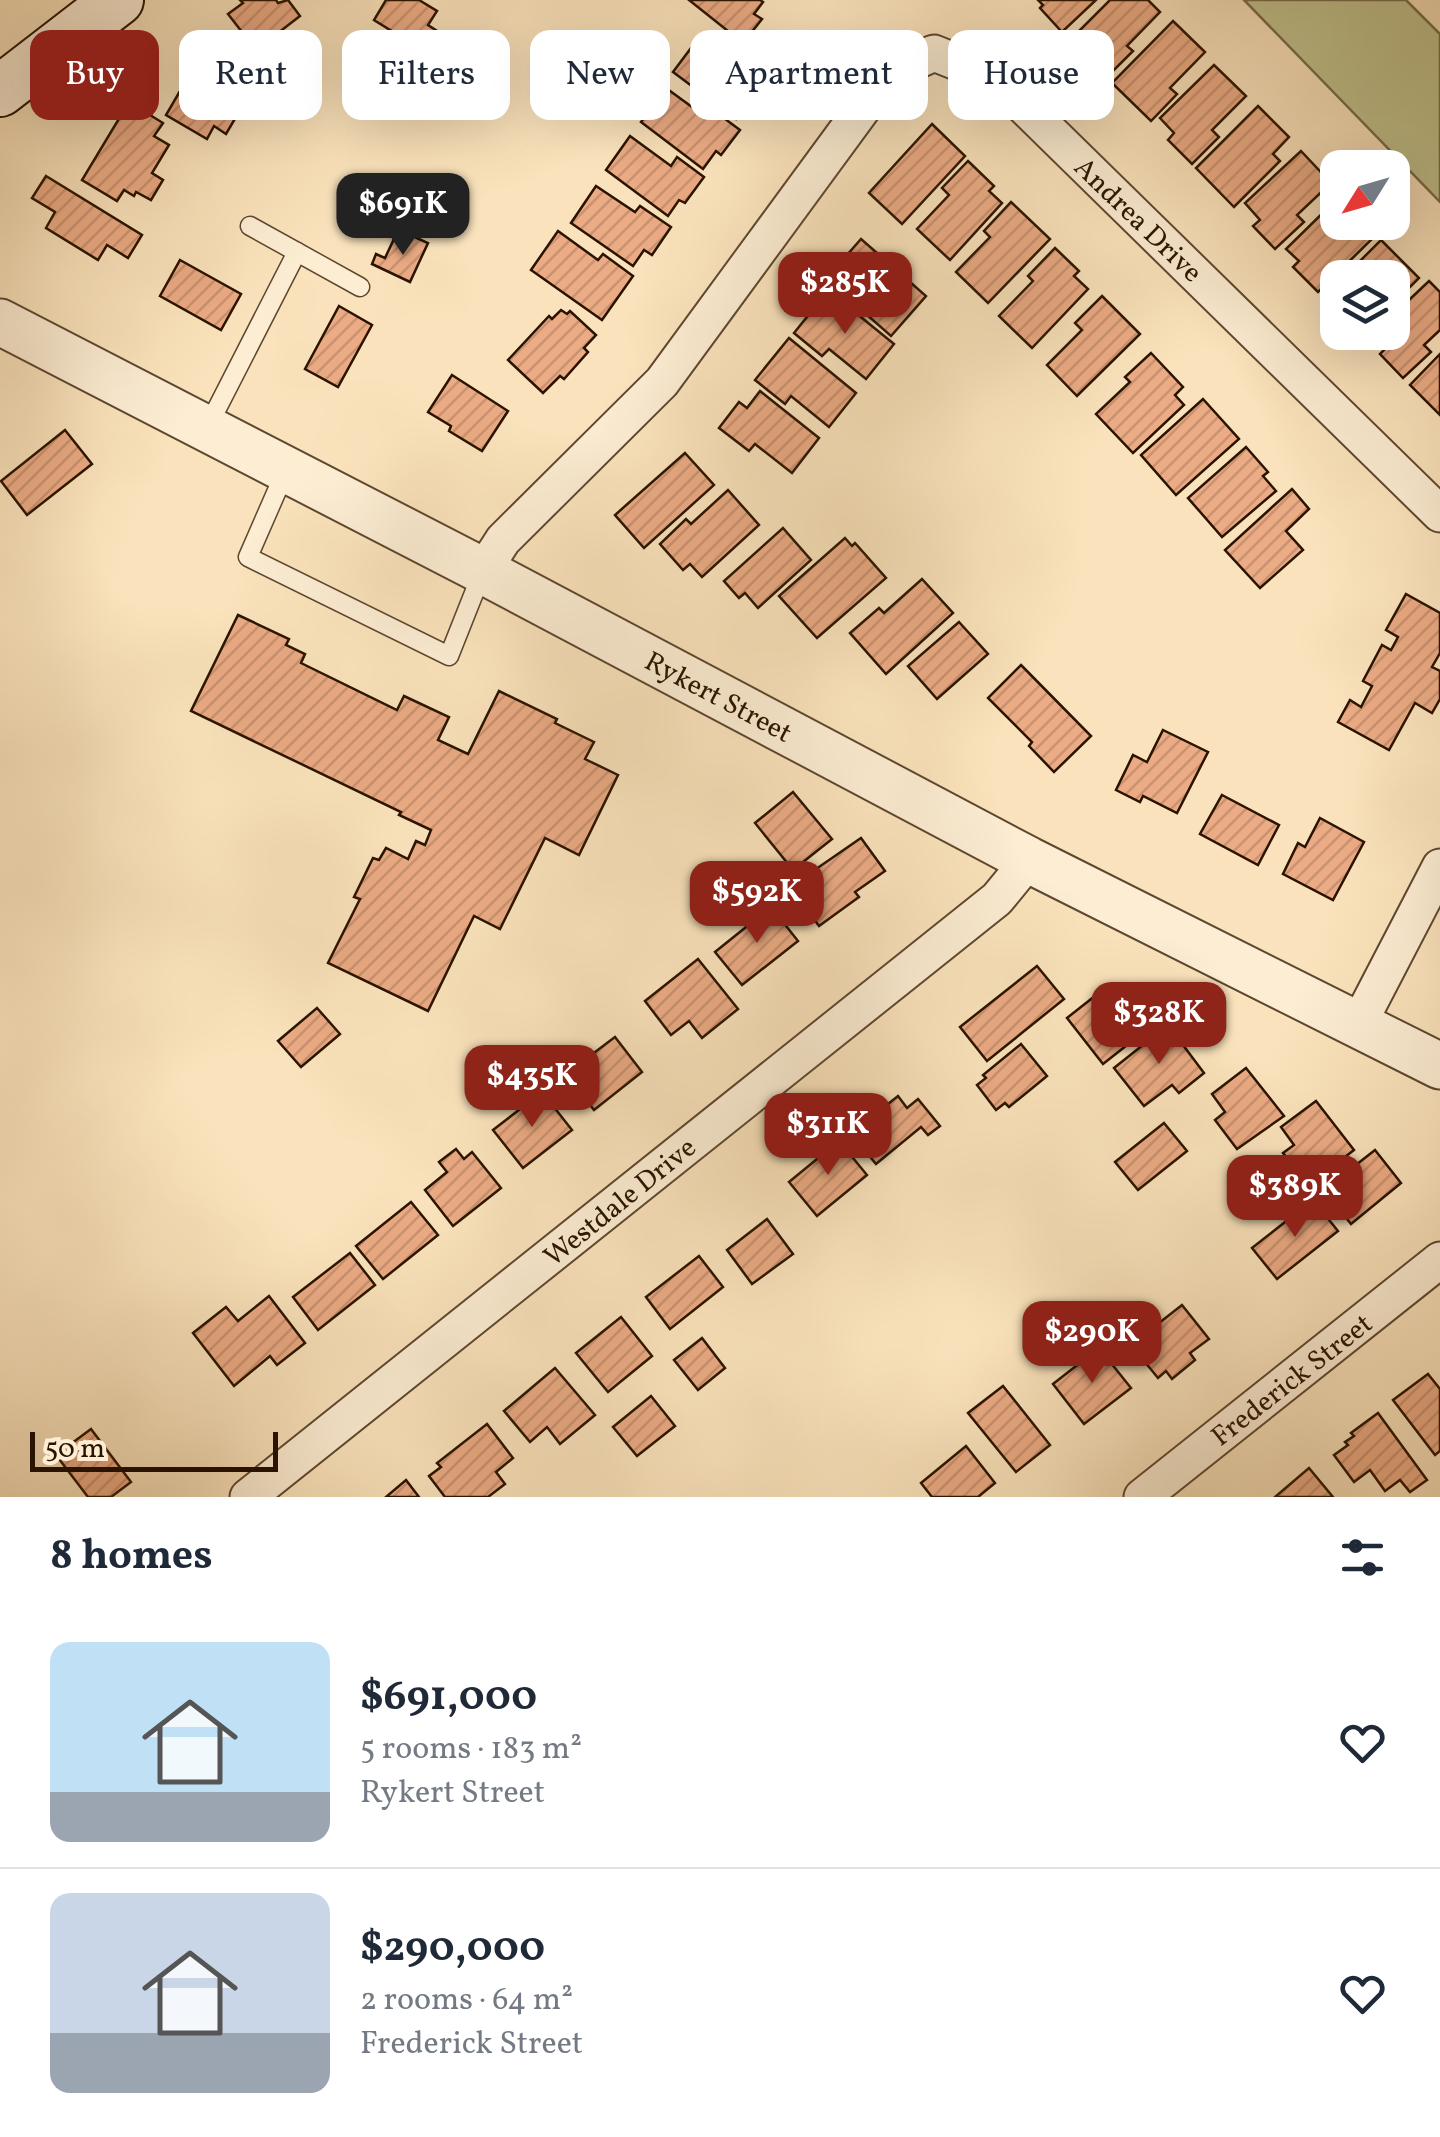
<!DOCTYPE html>
<meta charset="utf-8">
<style>
body{margin:0;font-family:Vollkorn,serif;background:#f2f2f3;color:#1f2937;height:100vh;display:flex;flex-direction:column;font-size:38px;white-space:nowrap}
*{box-sizing:border-box;margin:0}
p{font-size:32px;color:#747a83}
.icon{flex:none;width:55px;height:55px;fill:none;stroke:currentColor;stroke-width:2;stroke-linecap:round;stroke-linejoin:round}
.map{position:relative;height:1497px;overflow:hidden}
.sheet{display:flex;flex-direction:column;background:#fff;flex:1}
.sheet>*{flex:none}
.banner{position:absolute;left:30px;top:30px;width:1380px;height:90px;display:flex;gap:20px}
.needle{width:65px;rotate:233deg}
.controls{position:absolute;left:1320px;top:150px;display:grid;gap:20px}
.controls a{display:grid;place-items:center;width:90px;height:90px;border-radius:20px;background:#fff;box-shadow:0 10px 40px #0002;font-size:50px}
.scale{position:absolute;left:30px;bottom:25px;width:248px;box-sizing:border-box;padding-left:10px;border:5px solid #2a1300;border-top:0;font-size:28px;line-height:35px;white-space:nowrap;color:#2a1300;-webkit-text-stroke:8px #fcedd3;paint-order:stroke}
.price{position:absolute;translate:-50% -85px;padding:0 22px;border-radius:20px;background:#8f2418;color:#fff;font-size:32px;line-height:65px;filter:drop-shadow(0 2px 5px #0008)}
.price::after{content:'';position:absolute;left:50%;top:60px;width:30px;height:22px;margin-left:-15px;background:inherit;clip-path:polygon(0 0,100% 0,50% 100%)}
.price.on{background:#222;color:#fff}
ul{padding:0;list-style:none}
li{display:flex;align-items:center;gap:30px;height:250px;padding:0 50px}
li+li{border-top:2px solid #e0e1e3}
li span{display:grid;place-items:center;flex:none;width:280px;height:200px;border-radius:20px;color:#555}
li>.icon{margin-inline-start:auto}
span .icon{width:120px;height:120px;fill:#fffc;stroke-width:1}
li b{font-size:42px}
h2{display:flex;justify-content:space-between;align-items:center;height:120px;padding:0 50px;font-size:42px}
.chip{padding:0 35px;border-radius:20px;background:#fff;box-shadow:0 10px 40px #0002;font-size:35px;line-height:90px}
.chip.on{background:#8f2418;color:#fff}
.map>svg:first-child{display:block}
.green{fill:#c0c38f;stroke:#756b48;stroke-width:2.5}
.building{fill:url(#building-hatch);stroke:#2a1300;stroke-width:2.5}
.lines{fill:none;stroke-linecap:round;stroke-linejoin:round}
.service-casing{stroke:#5e472f;stroke-width:21}
.minor-casing{stroke:#5e472f;stroke-width:39}
.tertiary-casing{stroke:#5e472f;stroke-width:49}
.secondary-casing{stroke:#2a1300;stroke-width:54}
.service{stroke:#fcedd3;stroke-width:18}
.minor{stroke:#fcedd3;stroke-width:35}
.tertiary{stroke:#fcedd3;stroke-width:45}
.secondary{stroke:#fcedd3;stroke-width:50}
.labels{text-anchor:middle;stroke-width:9;stroke-linejoin:round;paint-order:stroke}
.street-label{font-size:28px;fill:#2a1300;stroke:#fcedd3}
</style>
<div class="map">
<svg width="1440" height="1497" viewBox="0 0 1440 1497">
<defs>
<pattern id="building-hatch" width="6" height="6" patternUnits="userSpaceOnUse" patternTransform="scale(2.5)"><rect width="6" height="6" fill="#ebab84"/><path d="M-1 1l2-2M0 6l6-6M5 7l2-2" fill="none" stroke="#ca9270"/></pattern>
</defs>
<rect width="100%" height="100%" fill="#fae3bc"/>
<filter id="stains"><feTurbulence type="fractalNoise" baseFrequency=".002" numOctaves="4"/><feColorMatrix values="0 0 0 0 .2 0 0 0 0 .09 0 0 0 0 .02 0 0 0 .5 -.17"/></filter>
<radialGradient id="worn" r=".72"><stop offset=".6" stop-color="#630" stop-opacity="0"/><stop offset="1" stop-color="#630" stop-opacity=".3"/></radialGradient>
<polygon class="green" points="1244,0 1406,0 1440,34 1440,202"/>
<g class="building">
<polygon points="240,0 276,0 278,3 288,0 300,16 256,50 228,14 243,3"/>
<polygon points="386,0 419,0 437,11 428,25 442,34 429,54 374,20"/>
<polygon points="689,0 760,0 763,2 754,14 762,19 743,43"/>
<polygon points="1038,0 1096,0 1062,32 1040,8 1043,5"/>
<polygon points="1110,0 1148,0 1160,12 1127,46 1133,51 1106,78 1083,54 1089,47 1076,34"/>
<polygon points="1173,21 1205,52 1170,88 1177,94 1151,121 1112,83"/>
<polygon points="700,36 740,65 744,59 774,81 755,106 749,101 736,119 673,72"/>
<polygon points="210,39 252,63 244,76 271,92 258,114 243,105 226,134 214,126 207,139 166,115 180,91 187,95 206,62 199,58"/>
<polygon points="1214,65 1246,96 1212,130 1219,137 1192,164 1168,140 1174,133 1160,118"/>
<polygon points="666,88 703,115 709,107 740,130 721,155 716,151 703,169 641,122"/>
<polygon points="129,102 163,123 154,136 169,145 152,173 163,180 151,200 136,192 134,196 124,190 117,201 82,180"/>
<polygon points="1258,106 1289,137 1273,154 1280,161 1234,207 1196,168"/>
<polygon points="932,124 965,156 902,224 869,193"/>
<polygon points="630,136 671,166 677,157 704,177 685,203 679,200 668,216 606,170"/>
<polygon points="1301,151 1331,183 1297,215 1304,222 1275,249 1253,226 1260,220 1245,203"/>
<polygon points="968,161 994,186 989,191 1002,203 950,260 917,229 949,195 942,188"/>
<polygon points="46,176 142,235 128,258 107,245 98,260 46,228 55,212 32,198"/>
<polygon points="596,186 635,212 640,206 671,227 652,255 644,250 633,266 571,223"/>
<polygon points="1338,198 1338,222 1364,222 1376,235 1318,292 1293,267 1299,261 1286,249"/>
<polygon points="1011,202 1050,239 988,303 956,272 990,237 984,231"/>
<polygon points="558,231 598,260 603,254 633,276 602,320 531,270"/>
<polygon points="408,234 428,243 410,282 372,264 376,254 385,258 394,239 403,243"/>
<polygon points="861,239 926,296 891,336 826,279"/>
<polygon points="1381,240 1419,278 1392,305 1392,278 1343,278"/>
<polygon points="1055,248 1079,271 1074,276 1088,289 1032,348 999,316 1033,281 1028,276"/>
<polygon points="180,260 241,294 221,330 160,296"/>
<polygon points="1429,281 1440,292 1440,330 1424,345 1431,352 1403,378 1380,354 1385,349 1372,336 1375,332 1392,332 1392,316"/>
<polygon points="835,296 894,344 866,379 829,349 822,356 794,333 815,307 822,312"/>
<polygon points="1102,296 1140,334 1077,396 1047,365 1082,330 1075,323"/>
<polygon points="339,306 372,325 338,387 305,369"/>
<polygon points="561,310 567,314 570,311 596,335 584,348 588,352 564,379 560,376 543,393 508,360 549,316 552,319"/>
<polygon points="789,338 856,393 829,427 791,396 785,404 755,380"/>
<polygon points="1151,353 1183,387 1175,395 1184,405 1133,453 1096,414 1130,382 1125,377"/>
<polygon points="1440,354 1440,415 1410,385"/>
<polygon points="452,375 508,411 482,451 449,431 451,426 428,412"/>
<polygon points="760,391 819,438 792,473 755,444 749,451 719,428 739,402 747,408"/>
<polygon points="1203,399 1239,439 1176,495 1141,455"/>
<polygon points="65,430 92,464 27,515 1,481"/>
<polygon points="1246,447 1268,472 1263,476 1276,491 1222,537 1188,498"/>
<polygon points="685,453 714,485 644,548 615,515"/>
<polygon points="1292,489 1309,509 1286,531 1303,550 1260,588 1225,550"/>
<polygon points="728,490 759,525 702,577 690,564 683,570 660,544 686,519 691,524"/>
<polygon points="783,528 811,560 758,608 745,593 739,598 724,581"/>
<polygon points="845,538 852,546 855,543 886,578 817,638 779,596"/>
<polygon points="922,579 953,613 886,674 850,633 879,608 884,613"/>
<polygon points="1406,594 1440,613 1440,653 1432,667 1440,671 1440,699 1432,713 1415,703 1389,750 1338,722 1350,700 1361,707 1372,686 1363,681 1382,645 1391,650 1398,637 1386,630"/>
<polygon points="238,615 289,639 286,645 305,654 301,663 397,710 404,696 449,717 438,740 468,754 499,691 557,719 555,723 594,742 585,759 618,775 579,855 545,838 500,929 474,916 428,1011 328,963 360,899 354,897 373,858 379,860 386,848 408,859 416,841 425,845 431,830 399,815 401,812 191,711"/>
<polygon points="959,622 988,654 937,699 908,666"/>
<polygon points="1021,665 1091,736 1054,772 1029,746 1032,742 988,698"/>
<polygon points="1163,730 1208,752 1177,813 1143,796 1140,802 1116,790 1133,755 1147,762"/>
<polygon points="793,792 832,839 793,870 755,823"/>
<polygon points="1222,795 1279,825 1258,865 1200,834"/>
<polygon points="1320,818 1364,842 1333,900 1283,874 1298,843 1305,847"/>
<polygon points="861,838 885,871 855,892 859,897 819,926 799,899 811,890 803,878"/>
<polygon points="771,907 798,941 742,985 715,952"/>
<polygon points="698,959 738,1009 702,1038 689,1021 671,1035 645,1001"/>
<polygon points="1037,966 1064,999 987,1061 960,1027"/>
<polygon points="1100,992 1136,1038 1103,1064 1067,1018"/>
<polygon points="317,1008 340,1034 301,1067 278,1041"/>
<polygon points="1168,1025 1204,1073 1179,1093 1172,1085 1144,1106 1114,1068"/>
<polygon points="615,1037 642,1072 594,1110 566,1074"/>
<polygon points="1021,1044 1047,1076 1009,1107 1005,1103 996,1110 977,1085 986,1078 983,1075"/>
<polygon points="1246,1068 1284,1116 1237,1149 1215,1120 1225,1112 1212,1094"/>
<polygon points="542,1092 572,1130 523,1168 493,1130"/>
<polygon points="898,1096 907,1108 918,1099 940,1126 928,1135 921,1127 876,1164 847,1129 874,1107 878,1112"/>
<polygon points="1316,1101 1354,1150 1319,1177 1314,1171 1304,1179 1283,1153 1294,1145 1281,1127"/>
<polygon points="1164,1123 1187,1151 1138,1190 1115,1162"/>
<polygon points="839,1141 867,1175 817,1216 789,1182"/>
<polygon points="456,1149 464,1159 472,1152 501,1188 453,1226 425,1190 447,1172 439,1162"/>
<polygon points="1375,1150 1401,1183 1351,1224 1324,1190"/>
<polygon points="1313,1200 1338,1231 1277,1279 1252,1248"/>
<polygon points="411,1202 438,1235 383,1279 356,1246"/>
<polygon points="767,1219 793,1254 752,1284 727,1250"/>
<polygon points="350,1253 375,1285 318,1330 293,1297"/>
<polygon points="699,1256 723,1287 670,1329 646,1297"/>
<polygon points="269,1296 305,1343 277,1365 270,1356 234,1386 193,1333 226,1307 238,1321"/>
<polygon points="1182,1305 1209,1339 1190,1353 1195,1360 1172,1379 1166,1371 1158,1378 1131,1345"/>
<polygon points="621,1317 652,1356 608,1392 576,1353"/>
<polygon points="702,1338 725,1368 698,1390 674,1360"/>
<polygon points="1099,1348 1131,1388 1084,1424 1053,1384"/>
<polygon points="555,1368 595,1415 560,1444 547,1427 530,1442 504,1411"/>
<polygon points="1428,1374 1440,1389 1440,1451 1435,1455 1393,1400"/>
<polygon points="1003,1386 1050,1445 1016,1472 968,1413"/>
<polygon points="651,1396 675,1426 637,1456 613,1427"/>
<polygon points="1378,1413 1427,1480 1410,1492 1400,1480 1385,1491 1370,1470 1354,1482 1334,1455 1348,1445 1345,1442 1354,1436 1351,1433"/>
<polygon points="487,1424 513,1458 496,1472 505,1484 488,1497 445,1497 429,1476 441,1467 437,1463"/>
<polygon points="91,1429 131,1482 111,1497 88,1497 56,1455"/>
<polygon points="966,1446 995,1483 978,1497 932,1497 921,1483"/>
<polygon points="1309,1468 1333,1497 1275,1497"/>
<polygon points="406,1480 419,1497 386,1497"/>
</g>
<g class="lines">
<defs>
<g id="service">
<polyline points="250,226 360,287"/>
<polyline points="207,428 297,252"/>
<polyline points="286,470 248,557 449,656 482,573"/>
</g>
<g id="minor">
<polyline points="483,571 503,540 662,382 888,74 934,53 994,77 1440,514"/>
<polyline points="1359,1023 1440,867"/>
<polyline points="248,1497 997,899 1029,860"/>
<polyline points="1142,1497 1440,1260"/>
</g>
<polyline id="tertiary" points="0,322 483,571 1029,860 1440,1066"/>
<polyline id="secondary" points="0,91 118,0"/>
</defs>
<use href="#service" class="service-casing"/>
<use href="#minor" class="minor-casing"/>
<use href="#tertiary" class="tertiary-casing"/>
<use href="#secondary" class="secondary-casing"/>
<use href="#service" class="service"/>
<use href="#minor" class="minor"/>
<use href="#tertiary" class="tertiary"/>
<use href="#secondary" class="secondary"/>
</g>
<g class="labels">
<g class="street-label">
<text transform="translate(1139 219) rotate(44)" y="10">Andrea Drive</text>
<text transform="translate(719 696) rotate(28)" y="10">Rykert Street</text>
<text transform="translate(619 1201) rotate(-39)" y="10">Westdale Drive</text>
<text transform="translate(1291 1379) rotate(-38)" y="10">Frederick Street</text>
</g>
</g>
<rect width="100%" height="100%" filter="url(#stains)"/>
<rect width="100%" height="100%" fill="url(#worn)"/>
</svg>
<div class="controls">
<a><svg class="needle" viewBox="-14 -14 28 28"><path d="M0-13l5 13h-10z" fill="#e53935"/><path d="M0 13l5-13h-10z" fill="#747a83"/></svg></a>
<a><svg class="icon" aria-label="layers" viewBox="0 0 24 24"><path d="M12 4l9 5-9 5-9-5zM3 14l9 5 9-5"/></svg></a>
</div>
<div class="scale">50 m</div>
<b class="price on" style="left:403px;top:258px">$691K</b>
<b class="price" style="left:845px;top:337px">$285K</b>
<b class="price" style="left:757px;top:946px">$592K</b>
<b class="price" style="left:1159px;top:1067px">$328K</b>
<b class="price" style="left:532px;top:1130px">$435K</b>
<b class="price" style="left:828px;top:1178px">$311K</b>
<b class="price" style="left:1295px;top:1240px">$389K</b>
<b class="price" style="left:1092px;top:1386px">$290K</b>
<div class="banner">
<a class="chip on">Buy</a>
<a class="chip">Rent</a>
<a class="chip">Filters</a>
<a class="chip">New</a>
<a class="chip">Apartment</a>
<a class="chip">House</a>
</div>
</div>
<section class="sheet">
<h2>8 homes<svg class="icon" aria-label="filters" viewBox="0 0 24 24"><path d="M4 7h16M4 17h16"/><circle cx="9" cy="7" r="2"/><circle cx="15" cy="17" r="2"/></svg></h2>
<ul>
<li><span style="background:linear-gradient(#bfe0f5 75%,#9aa5b1 0)"><svg class="icon" aria-label="home" viewBox="0 0 24 24"><path d="M3 11l9-7 9 7M6 9v11h12V9"/></svg></span><div><b>$691,000</b><p>5 rooms · 183 m²</p><p>Rykert Street</p></div><svg class="icon" aria-label="heart" viewBox="0 0 24 24"><path d="M12 20l-8-8c-3-5 5-10 8-4 3-6 11-1 8 4z"/></svg></li>
<li><span style="background:linear-gradient(#c9d6e8 70%,#9aa5b1 0)"><svg class="icon" aria-label="home" viewBox="0 0 24 24"><path d="M3 11l9-7 9 7M6 9v11h12V9"/></svg></span><div><b>$290,000</b><p>2 rooms · 64 m²</p><p>Frederick Street</p></div><svg class="icon" aria-label="heart" viewBox="0 0 24 24"><path d="M12 20l-8-8c-3-5 5-10 8-4 3-6 11-1 8 4z"/></svg></li>
</ul>
</section>
